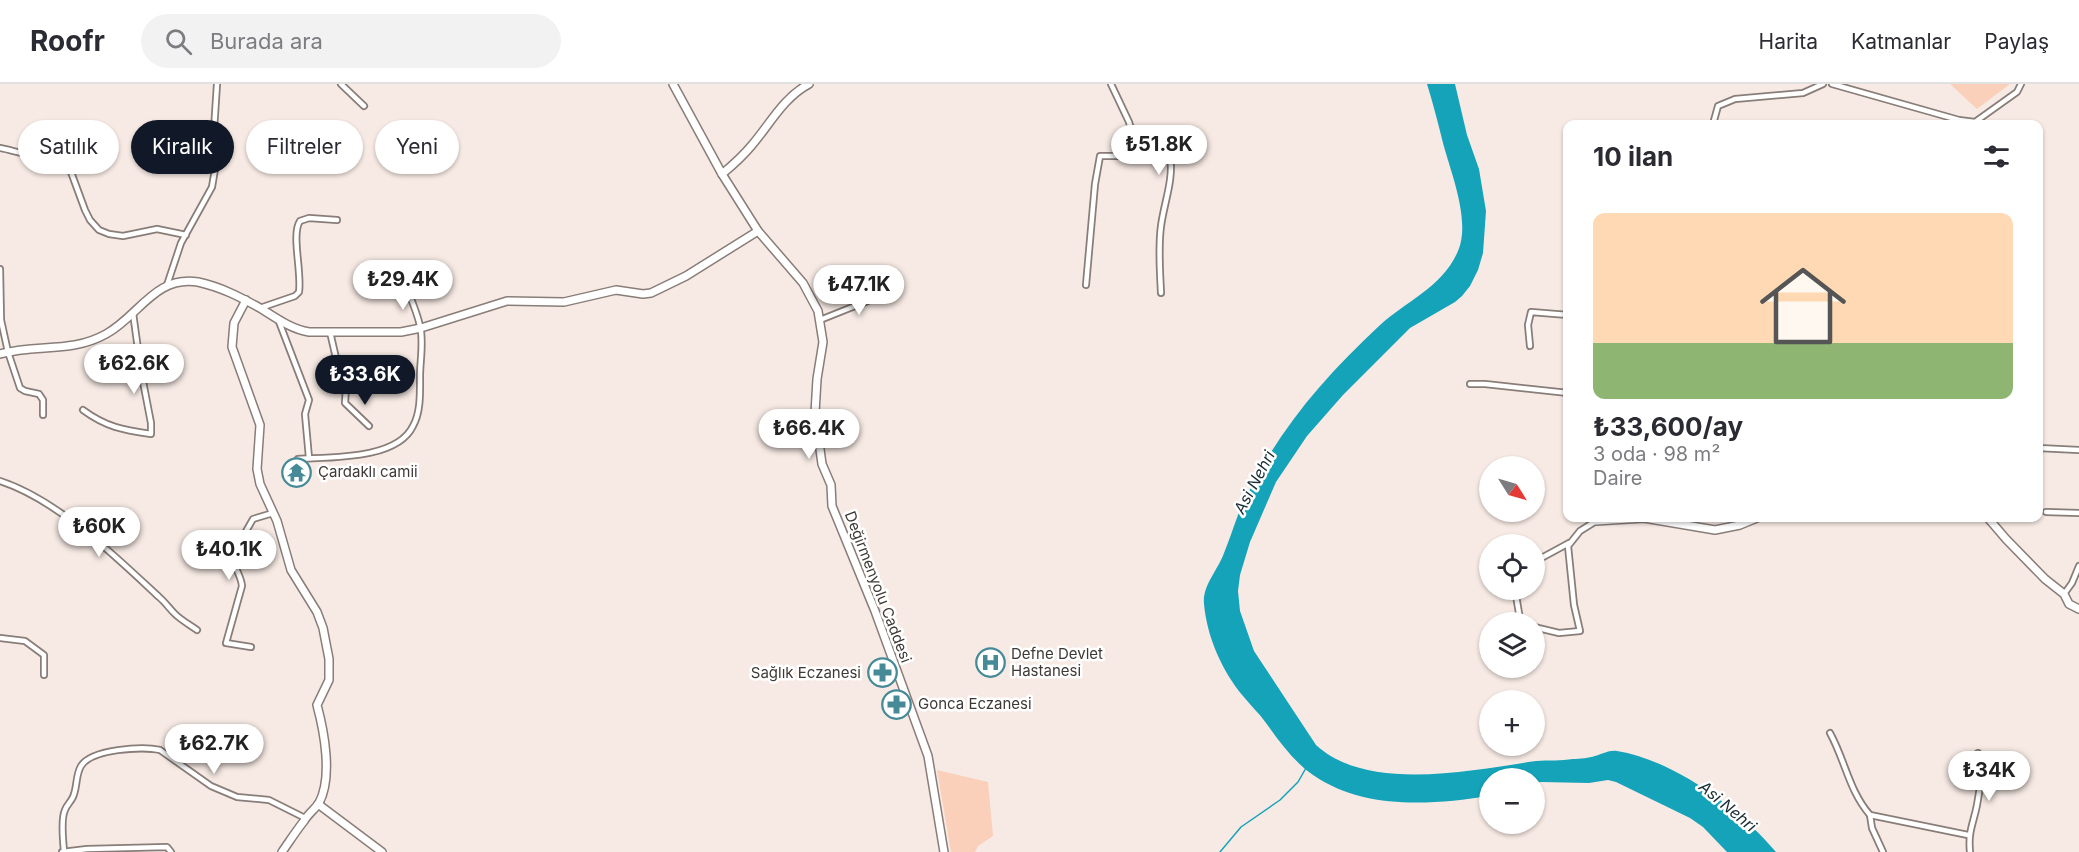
<!DOCTYPE html>
<html lang="tr">
<meta charset="utf-8">
<style>
body{margin:0;font-family:Inter,sans-serif;background:#f2f2f3;color:#2b2b33;height:100vh;display:flex;flex-direction:column;font-size:22px;white-space:nowrap}
*{box-sizing:border-box;margin:0}
p{font-size:20px;color:#7c7c81}
.icon{flex:none;width:33px;height:33px;fill:none;stroke:currentColor;stroke-width:2;stroke-linecap:round;stroke-linejoin:round}
.map{position:relative;flex:1;overflow:hidden}
.panel{position:absolute;left:1563px;top:36px;width:480px;height:402px;display:flex;flex-direction:column;background:#fff;border-radius:12px;box-shadow:0 2px 4px #0004}
.panel>*{flex:none}
.hud{position:absolute;left:18px;top:36px;width:570px;height:54px;display:flex;gap:12px}
.needle{width:39px;rotate:127deg}
.fabs{position:absolute;left:1479px;top:372px;display:grid;gap:12px}
.fabs a{display:grid;place-items:center;width:66px;height:66px;border-radius:50%;background:#fff;box-shadow:0 2px 4px #0004;font-size:30px}
.price{position:absolute;translate:-50% -51px;padding:0 14px;border-radius:21px;background:#fff;color:#222;font-size:20px;line-height:39px;filter:drop-shadow(0 2px 3px #0008)}
.price::after{content:'';position:absolute;left:50%;top:36px;width:18px;height:14px;margin-left:-9px;background:inherit;clip-path:polygon(0 0,100% 0,50% 100%)}
.price.on{background:#111827;color:#fff}
ul{padding:0;list-style:none}
li{display:grid;align-content:center;gap:12px;height:318px;padding:0 30px}
li+li{border-top:2px solid #e1e1e2}
li span{display:grid;place-items:center;height:186px;border-radius:12px;color:#555}
li>.icon{margin-inline-start:auto}
span .icon{width:108px;height:108px;fill:#fffc;stroke-width:1}
li b{font-size:26px}
h2{display:flex;justify-content:space-between;align-items:center;height:72px;padding:0 30px;font-size:26px}
.chip{padding:0 21px;border-radius:27px;background:#fff;box-shadow:0 2px 4px #0004;font-size:21px;line-height:54px}
.chip.on{background:#111827;color:#fff}
header{display:flex;align-items:center;gap:36px;box-sizing:border-box;height:84px;padding:0 30px;background:#fff;border-bottom:2px solid #e1e1e2}
header strong{font-size:28px}
nav{display:flex;gap:33px;margin-inline-start:auto;font-size:21px}
.search{width:420px;height:54px;background:#f2f2f3;display:flex;align-items:center;gap:15px;box-sizing:border-box;padding:0 21px;border-radius:33px;color:#7c7c81;font-size:22px}
.map>svg:first-child{display:block}
.green{fill:#fbd0ba}
.water{fill:#15a3ba}
.lines{fill:none;stroke-linecap:round;stroke-linejoin:round}
.stream{stroke:#15a3ba;stroke-width:1.5}
.street-casing{stroke:#887d78;stroke-width:8}
.secondary-casing{stroke:#887d78;stroke-width:10}
.street{stroke:#fff;stroke-width:4.5}
.secondary{stroke:#fff;stroke-width:7}
.labels{text-anchor:middle;stroke-width:5;stroke-linejoin:round;paint-order:stroke}
.poi-label{font-size:15px;fill:#3e3936;stroke:#fff;text-anchor:start}
.street-label{font-size:15px;fill:#3e3936;stroke:#fff}
.water-label{font-size:16px;font-style:italic;fill:#182d32;stroke:#fff}
</style>
<header>
<strong>Roofr</strong>
<div class="search"><svg class="icon" aria-label="search" viewBox="0 0 24 24"><circle cx="10" cy="10" r="6"/><path d="M15 15l6 6"/></svg>Burada ara</div>
<nav><a>Harita</a><a>Katmanlar</a><a>Paylaş</a></nav>
</header>
<div class="map">
<svg width="2079" height="768" viewBox="0 0 2079 768">
<rect width="100%" height="100%" fill="#f7eae4"/>
<g class="green">
<polygon points="1950,0 2010,0 1977,25"/>
<polygon points="937,686 988,698 993,752 978,762 975,768 951,768"/>
</g>
<path class="water" d="M 1427,0 L 1455,0 L 1467,51 L 1479,85 L 1486,127 L 1483,169 L 1478,186 L 1470,202 L 1462,212 L 1455,218 L 1410,244 L 1343,311 L 1307,352 L 1276,398 L 1250,458 L 1240,491 L 1238,507 L 1240,527 L 1254,567 L 1316,661 C 1368,709 1473,686 1536,677 C 1549,676 1561,677 1573,675 C 1580,675 1589,674 1595,672 C 1603,670 1608,666 1617,667 C 1674,676 1740,725 1776,768 L 1727,768 L 1703,743 L 1690,734 L 1616,698 L 1608,696 L 1589,699 L 1541,698 L 1535,699 L 1534,694 L 1490,694 L 1489,712 C 1431,721 1364,726 1313,691 C 1294,678 1279,657 1266,639 C 1259,629 1250,621 1243,612 C 1222,587 1207,553 1204,520 C 1202,502 1218,486 1224,469 C 1229,457 1233,444 1238,431 C 1271,355 1318,299 1379,242 C 1406,217 1443,203 1458,167 C 1471,137 1451,89 1443,59 C 1438,39 1433,19 1427,0 Z"/>
<g class="lines">
<polyline class="stream" points="1220,768 1241,743 1280,716 1298,698 1306,684"/>
<defs>
<g id="street">
<polyline points="341,0 364,22"/>
<path d="M 1111,0 L 1129,38 L 1139,72 L 1170,72 C 1174,95 1164,119 1161,142 C 1158,164 1160,187 1161,209"/>
<polyline points="1832,0 1959,36 1975,38 2017,8 2021,0"/>
<polyline points="1713,40 1718,22 1735,15 1803,9 1823,0"/>
<path d="M 0,64 C 12,66 24,71 36,71 C 44,71 53,67 61,67 L 64,69 L 85,126 L 90,136 L 99,146 L 109,150 L 123,152 L 157,145 L 186,151"/>
<polyline points="0,185 1,236 8,268 20,304 25,307 39,310 43,316 43,331"/>
<polyline points="167,201 181,159 212,103 215,85 213,61 217,0"/>
<polyline points="1086,201 1095,100 1100,72 1139,72"/>
<path d="M 260,224 L 295,212 L 299,208 C 302,188 291,150 300,137 L 309,134 L 337,136"/>
<polyline points="278,235 309,316 305,330 309,374"/>
<polyline points="820,236 890,208"/>
<polyline points="330,248 336,274 347,287 345,319 369,342"/>
<polyline points="1530,262 1528,241 1531,228 1568,231"/>
<polyline points="1470,300 1485,300 1568,309"/>
<path d="M 83,326 C 106,343 123,346 151,350 L 151,339 L 141,287 L 133,229"/>
<polyline points="2038,364 2079,366"/>
<path d="M 298,375 C 329,373 397,376 413,342 C 421,328 420,308 420,292 C 420,277 424,257 420,242 C 417,228 411,215 406,202"/>
<path d="M 0,397 C 58,416 115,472 159,513 C 165,518 169,524 175,530 C 181,536 190,541 197,546"/>
<polyline points="2046,428 2079,429"/>
<polyline points="1534,478 1569,459"/>
<polyline points="1515,506 1520,535 1526,538"/>
<polyline points="2064,510 2072,499 2079,482"/>
<polyline points="1534,543 1559,549 1580,547 1574,521 1568,462 1580,447 1596,437 1597,434"/>
<polyline points="0,554 25,557 44,571 44,591"/>
<path d="M 251,563 L 226,559 L 242,502 C 241,490 232,482 233,470 L 253,435 L 273,429"/>
<path d="M 1830,649 C 1845,676 1849,707 1870,731 L 1968,751"/>
<polyline points="1870,731 1872,744 1883,768"/>
<path d="M 64,767 C 63,757 61,734 65,726 C 67,720 73,716 74,710 C 77,702 76,690 81,682 C 91,665 143,662 160,666 L 211,702 L 237,713 L 269,716 L 305,734"/>
<polyline points="62,768 87,765 167,763 171,768"/>
<path d="M 1970,768 C 1968,747 1973,741 1977,721 C 1981,703 1981,687 1978,669"/>
</g>
<g id="secondary">
<polyline points="673,0 722,90 758,147 803,199 818,227 823,258 817,295 815,329 822,380 831,401 832,422 875,527 928,672 944,768"/>
<path d="M 722,90 C 733,81 743,72 752,61 C 770,40 784,13 809,0"/>
<path d="M 246,216 L 234,239 L 232,263 L 260,341 L 257,385 L 260,400 L 277,437 L 291,486 L 317,528 L 323,544 L 329,575 L 329,596 L 317,621 C 324,647 333,693 319,719 C 315,725 308,730 304,737 C 296,747 289,758 282,768"/>
<path d="M 0,270 C 37,259 70,270 106,250 C 139,232 155,191 198,198 C 221,203 240,213 260,224 C 276,234 291,245 309,248 L 401,248 L 421,244 L 507,217 L 564,218 L 616,206 L 643,210 L 651,209 L 686,192 L 758,147"/>
<polyline points="1988,434 2006,455 2045,495 2064,510 2069,520 2079,525"/>
<polyline points="1596,437 1644,434 1715,446 1740,441 1757,434"/>
<polyline points="318,720 382,768"/>
</g>
</defs>
<use href="#street" class="street-casing"/>
<use href="#secondary" class="secondary-casing"/>
<use href="#street" class="street"/>
<use href="#secondary" class="secondary"/>
</g>
<defs>
<symbol id="temple-ring" viewBox="-11 -11 22 22"><circle r="9.5" fill="#fff" stroke="#468a98" stroke-width="1.5"/><path d="M0-6L5-2H3V0L6.5 2.5H4V6H1.5V3h-3V6H-4V2.5H-6.5L-3 0V-2H-5Z" fill="#468a98"/></symbol>
<symbol id="hospital-ring" viewBox="-11 -11 22 22"><circle r="9.5" fill="#fff" stroke="#468a98" stroke-width="1.5"/><path d="M-5-5h3v3.5h4V-5h3V5h-3V1.5h-4V5h-3Z" fill="#468a98"/></symbol>
<symbol id="pharmacy-ring" viewBox="-11 -11 22 22"><circle r="9.5" fill="#fff" stroke="#468a98" stroke-width="1.5"/><path d="M-2-6h4v4h4v4h-4v4h-4v-4h-4v-4h4Z" fill="#468a98"/></symbol>
</defs>
<g fill-rule="evenodd">
<use href="#temple-ring" x="280" y="372" width="33" height="33"/>
<use href="#hospital-ring" x="974" y="562" width="33" height="33"/>
<use href="#pharmacy-ring" x="866" y="572" width="33" height="33"/>
<use href="#pharmacy-ring" x="880" y="604" width="33" height="33"/>
</g>
<g class="labels">
<g class="poi-label">
<text x="318" y="393">Çardaklı camii</text>
<text x="1011" y="575">Defne Devlet<tspan x="1011" dy="17">Hastanesi</tspan></text>
<text x="861" y="594" text-anchor="end">Sağlık Eczanesi</text>
<text x="918" y="625">Gonca Eczanesi</text>
</g>
<g class="street-label">
<text transform="translate(878 503) rotate(69)" y="5">Değirmenyolu Caddesi</text>
</g>
<g class="water-label">
<text transform="translate(1254 398) rotate(-62)" y="6">Asi Nehri</text>
<text transform="translate(1728 722) rotate(40)" y="6">Asi Nehri</text>
</g>
</g>
</svg>
<div class="fabs">
<a><svg class="needle" viewBox="-14 -14 28 28"><path d="M0-13l5 13h-10z" fill="#e53935"/><path d="M0 13l5-13h-10z" fill="#7c7c81"/></svg></a>
<a><svg class="icon" aria-label="locate" viewBox="0 0 24 24"><circle cx="12" cy="12" r="6"/><path d="M12 2v4M12 18v4M2 12h4M18 12h4"/></svg></a>
<a><svg class="icon" aria-label="layers" viewBox="0 0 24 24"><path d="M12 4l9 5-9 5-9-5zM3 14l9 5 9-5"/></svg></a>
<a>+</a>
<a>−</a>
</div>
<b class="price" style="left:1159px;top:92px">₺51.8K</b>
<b class="price" style="left:403px;top:227px">₺29.4K</b>
<b class="price" style="left:859px;top:232px">₺47.1K</b>
<b class="price" style="left:134px;top:311px">₺62.6K</b>
<b class="price on" style="left:365px;top:322px">₺33.6K</b>
<b class="price" style="left:809px;top:376px">₺66.4K</b>
<b class="price" style="left:99px;top:474px">₺60K</b>
<b class="price" style="left:229px;top:497px">₺40.1K</b>
<b class="price" style="left:214px;top:691px">₺62.7K</b>
<b class="price" style="left:1989px;top:718px">₺34K</b>
<div class="hud">
<a class="chip">Satılık</a>
<a class="chip on">Kiralık</a>
<a class="chip">Filtreler</a>
<a class="chip">Yeni</a>
</div>
<section class="panel">
<h2>10 ilan<svg class="icon" aria-label="filters" viewBox="0 0 24 24"><path d="M4 7h16M4 17h16"/><circle cx="9" cy="7" r="2"/><circle cx="15" cy="17" r="2"/></svg></h2>
<ul>
<li><span style="background:linear-gradient(#ffd9b3 70%,#8fb573 0)"><svg class="icon" aria-label="home" viewBox="0 0 24 24"><path d="M3 11l9-7 9 7M6 9v11h12V9"/></svg></span><div><b>₺33,600/ay</b><p>3 oda · 98 m²</p><p>Daire</p></div></li>
</ul>
</section>
</div>
